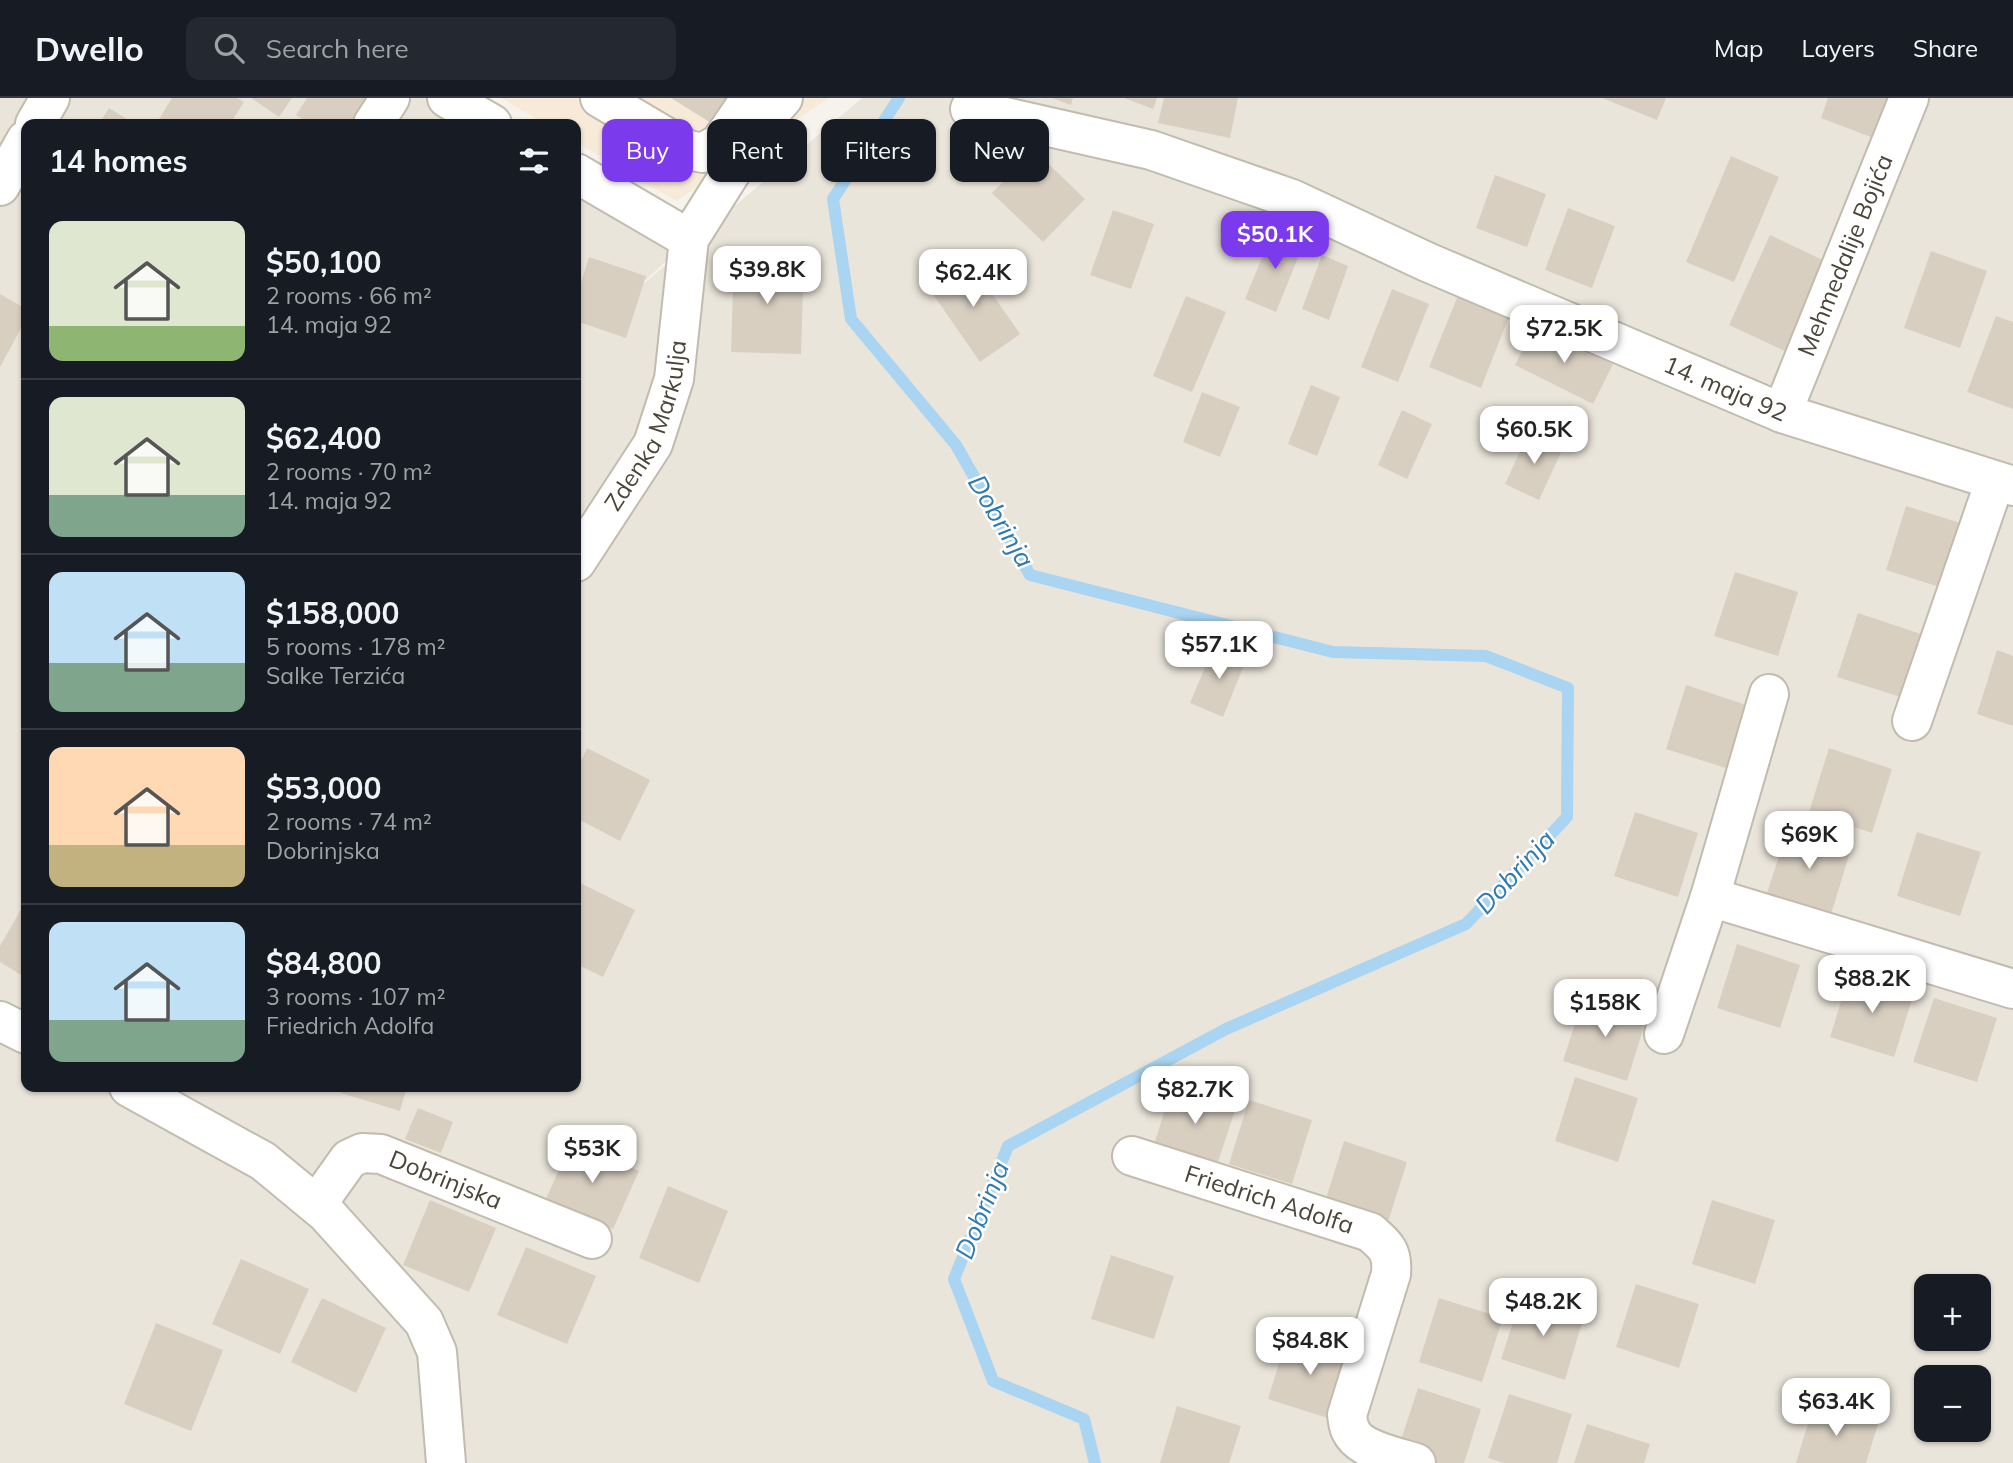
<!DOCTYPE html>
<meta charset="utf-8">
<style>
body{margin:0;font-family:Mulish,sans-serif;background:#242831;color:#f1f3f6;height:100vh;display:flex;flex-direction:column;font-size:26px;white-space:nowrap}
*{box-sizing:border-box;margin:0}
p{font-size:23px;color:#9ea1a6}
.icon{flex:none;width:38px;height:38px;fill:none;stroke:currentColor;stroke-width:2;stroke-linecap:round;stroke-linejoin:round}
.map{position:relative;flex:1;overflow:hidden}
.drawer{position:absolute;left:21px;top:21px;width:560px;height:973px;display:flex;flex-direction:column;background:#171b24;border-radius:14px;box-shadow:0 2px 5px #0004}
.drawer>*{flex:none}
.guide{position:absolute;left:602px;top:21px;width:665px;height:63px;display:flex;gap:14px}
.fabs{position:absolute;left:1914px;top:1176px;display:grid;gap:14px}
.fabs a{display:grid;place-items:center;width:77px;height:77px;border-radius:14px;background:#171b24;box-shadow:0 2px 5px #0004;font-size:35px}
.price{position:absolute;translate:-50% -60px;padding:0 16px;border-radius:14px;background:#fff;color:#222;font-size:23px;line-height:46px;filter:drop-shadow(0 2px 4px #0008)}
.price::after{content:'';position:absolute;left:50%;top:42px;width:21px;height:16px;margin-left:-10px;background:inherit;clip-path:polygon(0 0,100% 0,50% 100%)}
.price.selected{background:#7c3aed;color:#fff}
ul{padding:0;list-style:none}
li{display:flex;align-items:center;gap:21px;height:175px;padding:0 28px}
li+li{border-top:2px solid #363941}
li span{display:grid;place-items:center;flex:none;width:196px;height:140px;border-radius:14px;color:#555}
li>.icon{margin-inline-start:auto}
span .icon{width:84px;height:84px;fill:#fffc;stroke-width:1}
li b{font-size:30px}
h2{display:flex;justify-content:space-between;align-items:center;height:84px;padding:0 28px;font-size:30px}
.pill{padding:0 24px;border-radius:14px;background:#171b24;box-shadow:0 2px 5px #0004;font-size:24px;line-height:63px}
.pill.selected{background:#7c3aed;color:#fff}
header{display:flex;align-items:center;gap:42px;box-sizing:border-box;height:98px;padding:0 35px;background:#171b24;border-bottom:2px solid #363941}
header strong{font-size:33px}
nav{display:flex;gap:38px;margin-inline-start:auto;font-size:24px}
.search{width:490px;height:63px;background:#242831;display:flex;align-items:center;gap:18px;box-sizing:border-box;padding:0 24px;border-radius:14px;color:#9ea1a6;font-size:26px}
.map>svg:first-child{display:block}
.residential{fill:#eae5da;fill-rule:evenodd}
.commercial{fill:#f7ead8}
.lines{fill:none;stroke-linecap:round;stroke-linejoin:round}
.stream{stroke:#a9d4f2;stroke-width:12}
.building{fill:#d8cfc1}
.minor-casing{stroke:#c2bbae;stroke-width:42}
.minor{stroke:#fff;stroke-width:38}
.labels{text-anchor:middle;stroke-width:5;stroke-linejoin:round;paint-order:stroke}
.street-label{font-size:24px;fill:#4b4439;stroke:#fff}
.water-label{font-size:26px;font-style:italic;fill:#2e7ab2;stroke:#fff}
</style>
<header>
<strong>Dwello</strong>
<div class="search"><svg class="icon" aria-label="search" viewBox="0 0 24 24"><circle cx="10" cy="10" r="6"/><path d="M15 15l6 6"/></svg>Search here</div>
<nav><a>Map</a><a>Layers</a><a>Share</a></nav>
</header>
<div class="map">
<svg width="2013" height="1365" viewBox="0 0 2013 1365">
<rect width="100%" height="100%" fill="#f6f3ec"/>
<path class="residential" d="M 0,0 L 448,0 L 492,26 L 26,26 L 26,989 L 576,989 L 576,75 L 689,141 L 628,199 L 862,0 L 2013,0 L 2013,1365 L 0,1365 ZM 1927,1188 L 1979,1188 L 1979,1241 L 1927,1241 ZM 1927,1279 L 1979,1279 L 1979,1332 L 1927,1332 Z"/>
<polygon class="commercial" points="501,0 829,0 676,103 576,44 576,26 545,26"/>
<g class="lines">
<polyline class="stream" points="899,0 833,101 851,221 956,347 1030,477 1333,554 1486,558 1568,590 1567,719 1466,826 1226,931 1008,1048 954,1181 993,1283 1084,1321 1095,1365"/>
</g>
<g class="building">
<polygon points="172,0 237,0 244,4 230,26 156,26"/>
<polygon points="251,0 292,0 279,19"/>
<polygon points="307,0 367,0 350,26 310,26 296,17"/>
<polygon points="671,0 734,0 716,28"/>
<polygon points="1052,0 1073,0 1071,7"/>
<polygon points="1124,0 1157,0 1153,11"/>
<polygon points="1164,0 1238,0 1230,40 1158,25"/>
<polygon points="1602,0 1666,0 1657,22"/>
<polygon points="1828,0 1900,0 1884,44 1821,20"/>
<polygon points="109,10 135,26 99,26"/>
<polygon points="1034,52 1085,101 1043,144 992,95"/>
<polygon points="1731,58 1779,79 1734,184 1686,164"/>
<polygon points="1495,77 1546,96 1527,149 1476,130"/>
<polygon points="1568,110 1615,128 1592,190 1545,172"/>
<polygon points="1113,112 1154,126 1131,191 1090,177"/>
<polygon points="1273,133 1304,145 1276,214 1245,201"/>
<polygon points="1770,137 1829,165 1787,254 1729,227"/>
<polygon points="1931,153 1987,173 1960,250 1904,230"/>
<polygon points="1322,157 1348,168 1329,222 1302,211"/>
<polygon points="966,158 1020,236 980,264 926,186"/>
<polygon points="589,159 646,178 626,240 576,223 576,201"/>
<polygon points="734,159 804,162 801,256 731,254"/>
<polygon points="1392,191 1429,206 1398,284 1361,269"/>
<polygon points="1459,195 1510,216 1481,290 1429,269"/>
<polygon points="0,196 26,211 26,221 0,269"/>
<polygon points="1186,198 1226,214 1192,294 1153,278"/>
<polygon points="1996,218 2013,224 2013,311 1967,294"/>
<polygon points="1534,228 1613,266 1593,306 1515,267"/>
<polygon points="1311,287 1340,299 1317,358 1288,346"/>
<polygon points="1202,294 1240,309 1220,359 1183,344"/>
<polygon points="1402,312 1432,326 1407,381 1378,367"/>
<polygon points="1529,334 1563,350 1539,402 1505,386"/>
<polygon points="1906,408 1970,428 1949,492 1886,472"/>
<polygon points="1735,474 1798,494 1778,558 1714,538"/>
<polygon points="1858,515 1921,536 1901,599 1837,579"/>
<polygon points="1215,546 1247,560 1223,619 1190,605"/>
<polygon points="1997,552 2013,558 2013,628 1977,616"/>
<polygon points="1686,587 1749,608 1729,671 1666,651"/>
<polygon points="587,650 650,682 620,743 576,720 576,674"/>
<polygon points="1829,650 1892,671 1872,735 1809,714"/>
<polygon points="1635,714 1698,735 1678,799 1614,778"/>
<polygon points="1788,731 1851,751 1831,816 1767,795"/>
<polygon points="1917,734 1981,754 1960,818 1897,798"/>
<polygon points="576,783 635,812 603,879 576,866"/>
<polygon points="23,808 26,810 26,880 0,864 0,848"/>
<polygon points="1737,846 1800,867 1780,930 1717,910"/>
<polygon points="1850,875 1914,895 1894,959 1830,939"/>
<polygon points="1584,898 1647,919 1627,983 1563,963"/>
<polygon points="1934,900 1997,920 1977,984 1913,964"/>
<polygon points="1575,979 1638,1000 1618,1064 1555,1043"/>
<polygon points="1173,986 1237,1006 1216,1070 1153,1050"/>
<polygon points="343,989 407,989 400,1013 341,995"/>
<polygon points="1249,1002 1312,1022 1292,1086 1229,1066"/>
<polygon points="418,1010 453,1024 441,1055 405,1041"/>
<polygon points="572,1043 639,1073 613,1131 546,1101"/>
<polygon points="1344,1043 1407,1064 1387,1127 1324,1107"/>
<polygon points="668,1088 728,1113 699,1185 639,1160"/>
<polygon points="430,1102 496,1130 469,1194 403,1167"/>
<polygon points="1712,1102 1775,1122 1755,1186 1692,1166"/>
<polygon points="526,1149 596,1178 567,1246 497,1217"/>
<polygon points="1111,1157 1174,1178 1154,1241 1091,1221"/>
<polygon points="241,1161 309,1191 280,1256 212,1226"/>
<polygon points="1636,1186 1699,1206 1679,1270 1616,1249"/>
<polygon points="1522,1197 1584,1218 1565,1282 1501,1261"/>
<polygon points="322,1200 386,1230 356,1295 291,1264"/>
<polygon points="1439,1200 1503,1220 1482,1284 1419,1264"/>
<polygon points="156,1225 223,1252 191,1333 124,1306"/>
<polygon points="1288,1236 1352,1257 1331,1321 1268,1301"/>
<polygon points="1418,1290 1481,1311 1464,1365 1430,1365 1397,1354"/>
<polygon points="1509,1296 1572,1316 1557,1365 1504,1365 1488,1360"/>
<polygon points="1814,1306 1878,1326 1866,1365 1796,1365"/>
<polygon points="1177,1308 1241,1328 1229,1365 1160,1365"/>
<polygon points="1587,1326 1650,1346 1644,1365 1574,1365"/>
</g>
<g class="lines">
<defs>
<g id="minor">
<polyline points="447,0 492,26"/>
<polyline points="600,0 688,52 703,55 720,45 748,4"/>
<path id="s1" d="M 970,11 L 1151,52 L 1292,101 L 1427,164 L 1782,315 L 2013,388"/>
<polyline points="35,26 50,0"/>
<polyline points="373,26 390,0"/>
<polyline points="576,75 689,141"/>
<polyline points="0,88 26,42"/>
<path id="s2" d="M 1782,315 L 1909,0"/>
<path id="s3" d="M 576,464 L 653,346 L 674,281 L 689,141 L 765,20 L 783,0"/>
<polyline points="1912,623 1995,383"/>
<polyline points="1710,799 2013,891"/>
<polyline points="0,923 26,936"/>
<polyline points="1664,936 1710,799 1769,596"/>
<polyline points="129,989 263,1063 326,1115 424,1224 437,1254 446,1365"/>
<path id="s4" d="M 1132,1058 L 1370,1134 C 1386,1148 1393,1153 1391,1176 L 1347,1317 C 1348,1322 1348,1329 1351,1333 C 1359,1352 1398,1359 1416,1365"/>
<path id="s5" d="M 317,1106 L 349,1061 L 362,1055 L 381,1056 L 592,1141"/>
</g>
</defs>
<use href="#minor" class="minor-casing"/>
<use href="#minor" class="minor"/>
</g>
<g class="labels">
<g class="street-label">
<text dy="8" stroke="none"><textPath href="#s2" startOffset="170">Mehmedalije Bojića</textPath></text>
<text dy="8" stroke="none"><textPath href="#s1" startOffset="808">14. maja 92</textPath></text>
<text dy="8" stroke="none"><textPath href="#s3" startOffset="156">Zdenka Markulja</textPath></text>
<text dy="8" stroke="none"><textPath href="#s5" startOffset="158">Dobrinjska</textPath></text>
<text dy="8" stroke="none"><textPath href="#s4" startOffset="144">Friedrich Adolfa</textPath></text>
</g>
<g class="water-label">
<text transform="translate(1001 423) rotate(59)" y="9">Dobrinja</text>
<text transform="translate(1515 774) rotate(-47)" y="9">Dobrinja</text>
<text transform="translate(982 1112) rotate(-68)" y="9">Dobrinja</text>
</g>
</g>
</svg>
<div class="fabs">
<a>+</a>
<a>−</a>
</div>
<b class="price selected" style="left:1275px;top:173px">$50.1K</b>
<b class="price" style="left:767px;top:208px">$39.8K</b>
<b class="price" style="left:973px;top:211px">$62.4K</b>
<b class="price" style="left:1564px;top:267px">$72.5K</b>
<b class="price" style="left:1534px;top:368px">$60.5K</b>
<b class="price" style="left:1219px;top:583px">$57.1K</b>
<b class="price" style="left:1809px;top:773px">$69K</b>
<b class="price" style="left:1872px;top:917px">$88.2K</b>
<b class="price" style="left:1605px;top:941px">$158K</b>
<b class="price" style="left:1195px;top:1028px">$82.7K</b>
<b class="price" style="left:592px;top:1087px">$53K</b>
<b class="price" style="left:1543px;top:1240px">$48.2K</b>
<b class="price" style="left:1310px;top:1279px">$84.8K</b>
<b class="price" style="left:1836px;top:1340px">$63.4K</b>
<div class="guide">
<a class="pill selected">Buy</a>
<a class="pill">Rent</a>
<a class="pill">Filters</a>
<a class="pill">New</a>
</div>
<section class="drawer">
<h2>14 homes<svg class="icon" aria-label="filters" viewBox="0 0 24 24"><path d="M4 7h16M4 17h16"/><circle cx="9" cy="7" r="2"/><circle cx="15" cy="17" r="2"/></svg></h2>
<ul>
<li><span style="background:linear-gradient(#dfe7d0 75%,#8fb573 0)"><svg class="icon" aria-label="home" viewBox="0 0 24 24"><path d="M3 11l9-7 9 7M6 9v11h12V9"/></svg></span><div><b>$50,100</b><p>2 rooms · 66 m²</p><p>14. maja 92</p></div></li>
<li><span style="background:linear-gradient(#dfe7d0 70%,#7fa58c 0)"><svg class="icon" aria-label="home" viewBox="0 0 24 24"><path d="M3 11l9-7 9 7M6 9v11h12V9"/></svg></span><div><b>$62,400</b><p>2 rooms · 70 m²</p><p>14. maja 92</p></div></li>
<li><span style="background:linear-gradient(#bfe0f5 65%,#7fa58c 0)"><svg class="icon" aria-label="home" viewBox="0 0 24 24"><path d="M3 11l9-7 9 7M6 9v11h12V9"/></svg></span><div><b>$158,000</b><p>5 rooms · 178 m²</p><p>Salke Terzića</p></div></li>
<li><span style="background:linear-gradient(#ffd9b3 70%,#c2b280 0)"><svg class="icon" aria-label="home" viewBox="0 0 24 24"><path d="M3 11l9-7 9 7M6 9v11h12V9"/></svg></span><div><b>$53,000</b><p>2 rooms · 74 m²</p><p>Dobrinjska</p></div></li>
<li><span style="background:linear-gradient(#bfe0f5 70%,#7fa58c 0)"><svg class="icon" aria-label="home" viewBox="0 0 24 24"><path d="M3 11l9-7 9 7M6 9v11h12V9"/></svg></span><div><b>$84,800</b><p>3 rooms · 107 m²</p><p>Friedrich Adolfa</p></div></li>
</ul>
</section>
</div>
